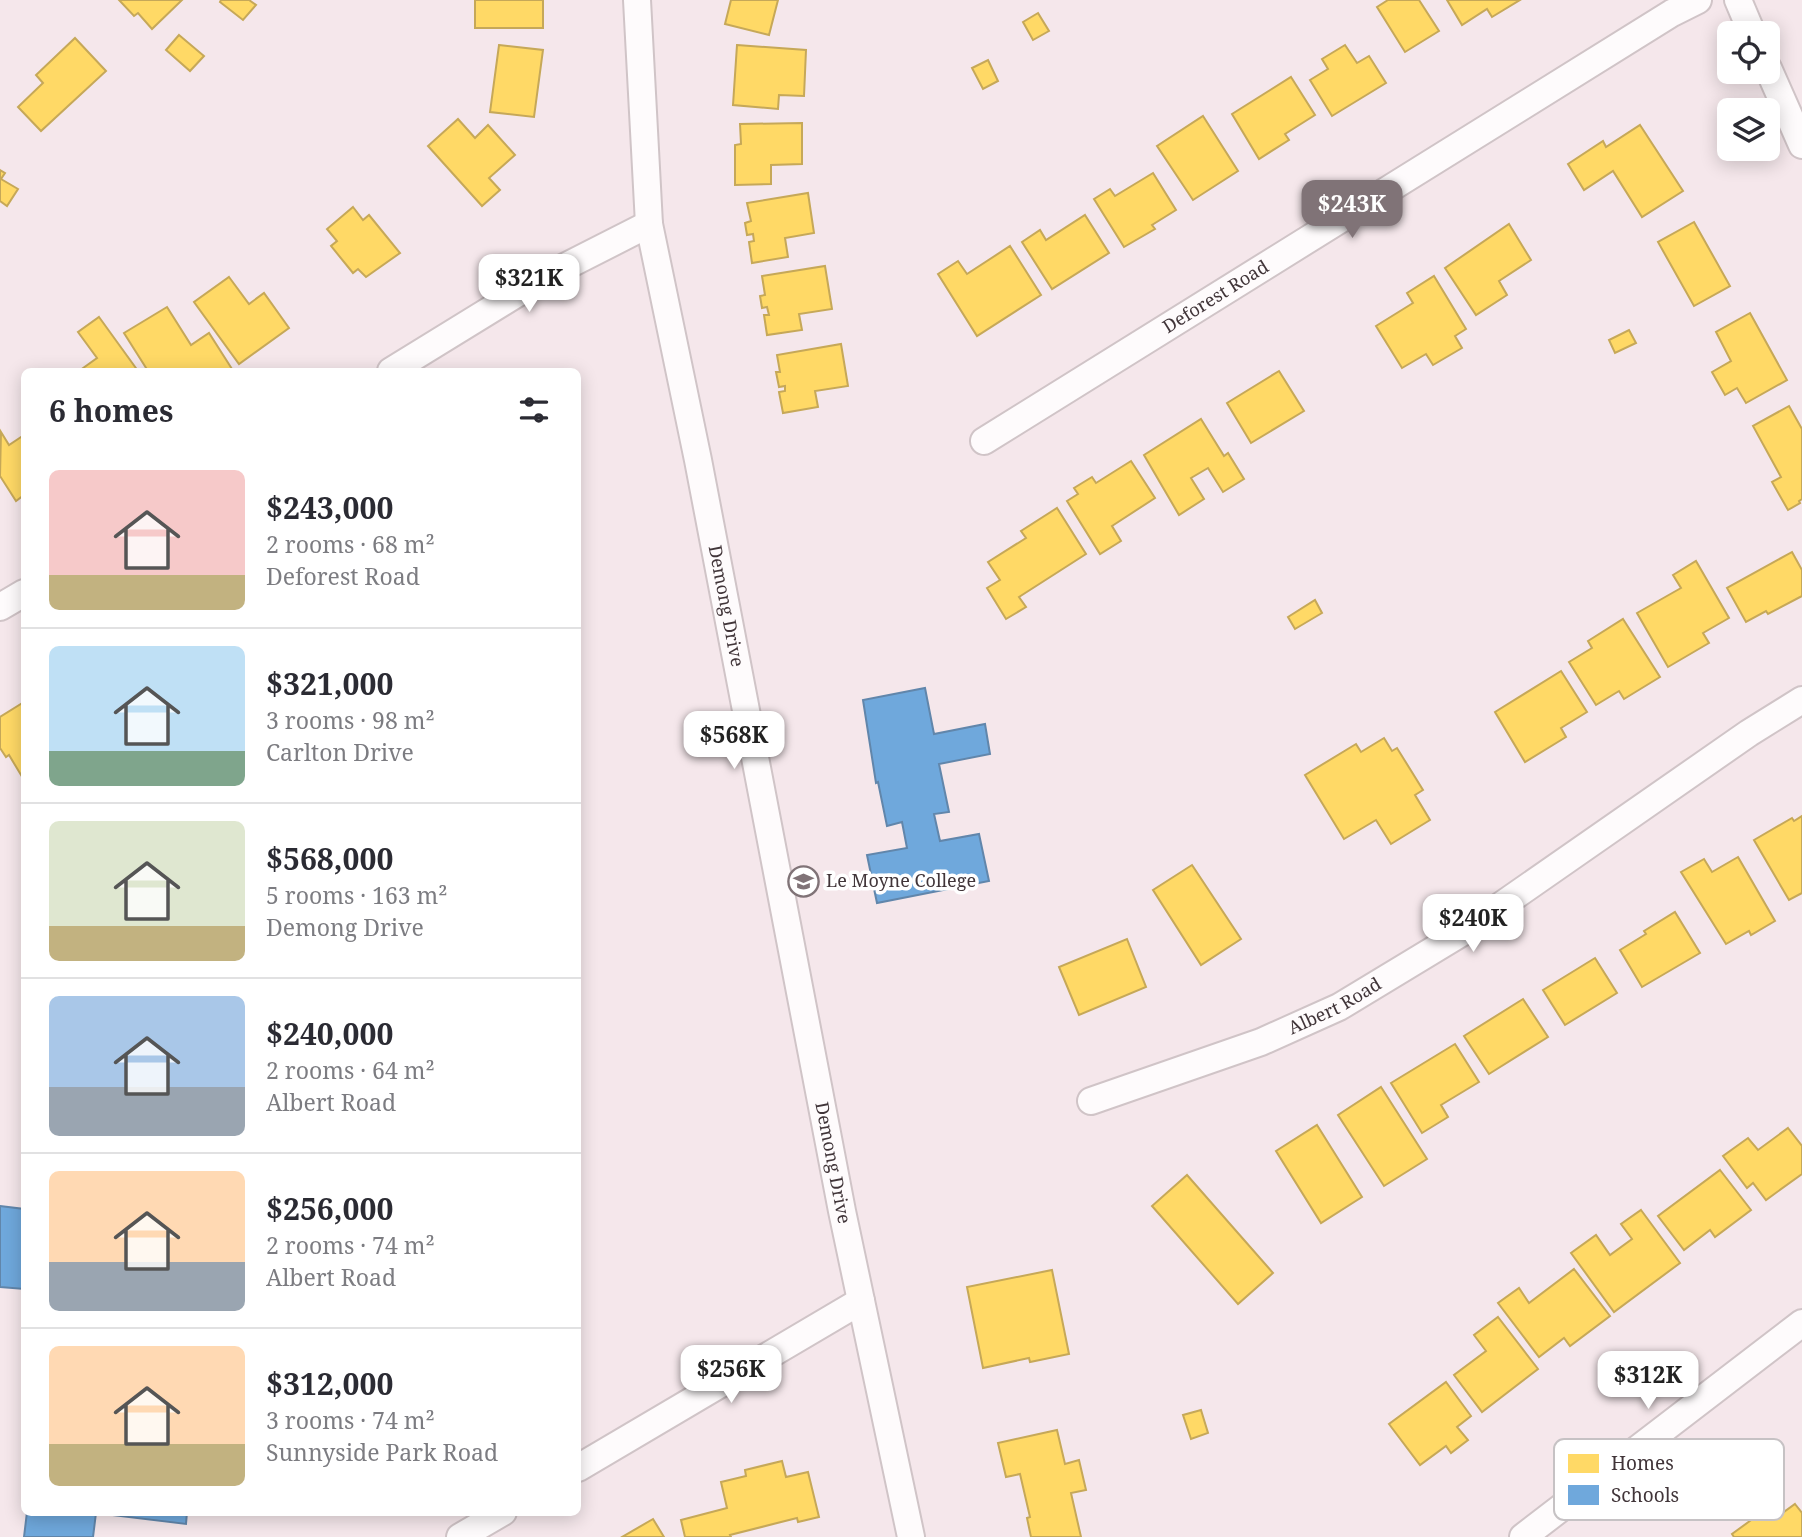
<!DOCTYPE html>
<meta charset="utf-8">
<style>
body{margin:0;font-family:"Noto Serif",serif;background:#f2f2f3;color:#2b2b33;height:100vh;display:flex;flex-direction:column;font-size:26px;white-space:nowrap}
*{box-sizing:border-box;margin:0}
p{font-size:23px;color:#7c7c81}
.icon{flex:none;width:38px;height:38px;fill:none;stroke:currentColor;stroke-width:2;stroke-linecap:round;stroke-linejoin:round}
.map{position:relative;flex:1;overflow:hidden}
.side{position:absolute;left:21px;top:368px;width:560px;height:1148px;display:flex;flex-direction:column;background:#fff;border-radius:10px;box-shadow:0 4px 18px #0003}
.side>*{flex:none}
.tools{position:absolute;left:1717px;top:21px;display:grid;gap:14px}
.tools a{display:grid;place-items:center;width:63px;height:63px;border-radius:10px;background:#fff;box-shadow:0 4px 18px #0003;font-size:35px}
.price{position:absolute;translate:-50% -60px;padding:0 16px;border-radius:14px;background:#fff;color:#222;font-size:23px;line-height:46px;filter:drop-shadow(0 2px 4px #0008)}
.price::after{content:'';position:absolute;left:50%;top:42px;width:21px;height:16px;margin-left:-10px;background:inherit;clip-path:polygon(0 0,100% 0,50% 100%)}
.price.current{background:#807377;color:#fff}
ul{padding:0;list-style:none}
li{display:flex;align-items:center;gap:21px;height:175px;padding:0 28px}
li+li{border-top:2px solid #e1e1e2}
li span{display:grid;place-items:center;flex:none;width:196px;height:140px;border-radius:10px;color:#555}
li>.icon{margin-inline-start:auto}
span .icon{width:84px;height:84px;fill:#fffc;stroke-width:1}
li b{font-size:30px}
h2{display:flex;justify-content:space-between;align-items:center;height:84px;padding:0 28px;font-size:30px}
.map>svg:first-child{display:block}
.homes{fill:#ffd966;stroke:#c6a858;stroke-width:2}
.schools{fill:#6fa8dc;stroke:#6186ab;stroke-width:2}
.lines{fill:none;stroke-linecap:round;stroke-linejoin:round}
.minor-casing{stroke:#d0c4c7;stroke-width:30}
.minor{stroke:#fefbfc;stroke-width:26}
.labels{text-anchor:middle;stroke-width:7;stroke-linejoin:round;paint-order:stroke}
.street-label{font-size:18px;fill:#413539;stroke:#fff}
.poi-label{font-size:18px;fill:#413539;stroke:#fff;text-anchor:start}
.key{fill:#fff;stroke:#c6c2c4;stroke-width:2}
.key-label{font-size:19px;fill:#413539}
</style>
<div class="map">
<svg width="1802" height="1537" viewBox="0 0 1802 1537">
<rect width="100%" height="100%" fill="#f5e7eb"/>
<g class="homes">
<polygon points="119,0 182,0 152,29 138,13 134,16"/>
<polygon points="221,0 249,0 256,5 243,20 220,2"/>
<rect x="475" y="0" width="68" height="28"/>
<polygon points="731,0 778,0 769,35 725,24"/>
<polygon points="1388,0 1419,0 1439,31 1405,52 1377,7"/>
<polygon points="1447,0 1520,0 1492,17 1487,9 1462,25"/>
<polygon points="1038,13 1049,31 1033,40 1023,22"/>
<polygon points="179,35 204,56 190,71 166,50"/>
<polygon points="75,38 106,71 41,131 18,107 43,83 36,75"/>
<polygon points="499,45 543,50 534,117 490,112"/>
<polygon points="737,45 806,50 804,96 779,95 778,109 733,105"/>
<polygon points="1345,45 1357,63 1369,56 1386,83 1332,116 1310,80 1328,69 1322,59"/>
<polygon points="988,60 998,81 983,89 972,68"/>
<polygon points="1291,77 1315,115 1285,134 1289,140 1259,159 1232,114"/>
<polygon points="1203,116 1238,171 1193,200 1157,146"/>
<polygon points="458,119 475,138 488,125 515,155 489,178 500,190 482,206 428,146"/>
<polygon points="802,123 802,164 771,165 771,184 735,185 735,145 741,144 740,124"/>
<polygon points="1640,125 1683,191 1642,217 1613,171 1584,190 1568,164 1603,141 1606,147"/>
<polygon points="0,170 5,173 1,179 18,189 7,206 0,201"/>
<polygon points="1153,173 1176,210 1152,225 1155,229 1124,247 1094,199 1110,189 1115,196"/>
<polygon points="808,193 814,233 785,238 788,257 752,263 749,242 754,241 753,234 747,235 745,223 751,221 747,203"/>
<polygon points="353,207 363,220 369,215 400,253 366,277 358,269 353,273 331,246 337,241 327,229"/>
<polygon points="1085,215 1109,253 1052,289 1022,242 1040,230 1046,240"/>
<polygon points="1694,222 1730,286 1694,306 1658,242"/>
<polygon points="1509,224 1531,260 1499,281 1507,295 1476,315 1445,268"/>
<polygon points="1010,246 1041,295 977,336 938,274 958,261 967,274"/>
<polygon points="825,266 832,309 799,314 802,330 767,335 764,315 769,315 767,307 762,308 760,296 765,295 762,276"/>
<polygon points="1434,276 1466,329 1455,336 1462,348 1433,365 1426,354 1402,368 1376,326 1413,303 1407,293"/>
<polygon points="229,277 249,304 264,293 289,328 239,364 194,302"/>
<polygon points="167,307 191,345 209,333 232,369 148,371 124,333"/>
<polygon points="1750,313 1787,380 1746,403 1737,388 1725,395 1712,372 1731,361 1716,332"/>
<polygon points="99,317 138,371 79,371 97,358 78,332"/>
<polygon points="1629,330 1636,343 1615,353 1609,340"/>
<polygon points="841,344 848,386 815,391 818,407 783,413 779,392 785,391 785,386 779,387 776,372 780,372 777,355"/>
<polygon points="1279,371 1304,411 1251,443 1227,403"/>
<polygon points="1789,406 1802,429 1802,499 1799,501 1800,503 1788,510 1772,482 1781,477 1753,426"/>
<polygon points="1201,419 1224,456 1228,453 1244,479 1223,492 1208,468 1191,478 1204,499 1179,515 1144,455"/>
<polygon points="1,432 9,445 24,435 24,495 16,501 0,476"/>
<polygon points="1131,461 1155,498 1112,526 1121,541 1100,554 1067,501 1078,494 1074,488 1092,477 1096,483"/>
<polygon points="1057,508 1086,554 1019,597 1026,607 1006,619 987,588 1000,580 988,562 1026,538 1021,531"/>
<polygon points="1792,552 1802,570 1802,596 1768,614 1766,611 1746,622 1727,588"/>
<polygon points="1696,561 1729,618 1703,633 1709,643 1668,667 1637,613 1681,588 1673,575"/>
<polygon points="1315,600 1322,613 1295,629 1288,617"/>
<polygon points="1623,619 1660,677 1624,699 1619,691 1596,705 1569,662 1592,648 1588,641"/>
<polygon points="1561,671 1587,712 1561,728 1566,737 1525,762 1495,712"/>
<polygon points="24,702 24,780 9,755 6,757 0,748 0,717"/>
<polygon points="1384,738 1392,751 1397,748 1423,790 1415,795 1430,820 1391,844 1376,820 1344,839 1305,775 1356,744 1361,752"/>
<polygon points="1802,816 1802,893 1789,900 1754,840 1792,818 1794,821"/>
<polygon points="1738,857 1775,921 1751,935 1749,931 1726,944 1681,872 1704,859 1712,872"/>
<polygon points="1192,865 1241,939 1201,965 1153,890"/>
<polygon points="1675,912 1700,953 1642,987 1620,950 1646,934 1644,931"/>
<polygon points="1127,939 1146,987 1079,1015 1059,967"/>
<polygon points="1595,958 1617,993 1565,1025 1543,990"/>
<polygon points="1523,999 1548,1037 1489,1074 1464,1036"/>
<polygon points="1455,1044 1479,1082 1441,1105 1448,1117 1422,1133 1391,1083"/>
<polygon points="1381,1087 1427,1159 1384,1186 1338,1115"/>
<polygon points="1317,1125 1362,1197 1321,1223 1276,1151"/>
<polygon points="1788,1128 1802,1146 1802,1174 1766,1200 1753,1183 1747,1188 1723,1156 1748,1138 1758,1150"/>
<polygon points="1720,1170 1751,1210 1715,1237 1710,1230 1684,1250 1658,1216"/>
<polygon points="1187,1175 1273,1273 1238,1304 1152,1206"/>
<polygon points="1641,1210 1680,1263 1614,1312 1571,1253 1596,1235 1610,1255 1632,1239 1621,1224"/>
<polygon points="1574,1269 1610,1316 1570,1346 1564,1338 1539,1357 1498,1303 1519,1288 1529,1303"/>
<polygon points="1052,1270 1069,1354 1030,1362 1029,1358 983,1368 967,1287"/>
<polygon points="1498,1317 1538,1369 1482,1412 1454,1375 1486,1351 1474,1335"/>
<polygon points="1446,1382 1471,1416 1457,1427 1468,1440 1451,1453 1446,1446 1420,1465 1389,1424"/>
<polygon points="1201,1410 1208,1433 1191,1439 1183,1415"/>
<polygon points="1057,1430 1065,1464 1079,1460 1086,1490 1071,1493 1081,1537 1031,1537 1027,1518 1030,1517 1020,1474 1006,1477 998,1443"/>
<polygon points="782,1461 786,1477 808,1472 819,1517 798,1522 797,1518 730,1535 731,1537 685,1537 681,1520 727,1508 721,1482 746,1476 745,1470"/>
<polygon points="1795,1504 1802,1513 1802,1537 1734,1537 1732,1534 1769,1507 1777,1517"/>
<polygon points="653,1519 664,1537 622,1537"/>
</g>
<g class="schools">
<polygon points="925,688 934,734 985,724 990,754 939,764 949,812 934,814 940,841 979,834 989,881 877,903 867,855 907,848 902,822 887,826 878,782 876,783 863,700"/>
<polygon points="0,1206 24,1209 24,1289 0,1287"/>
<polygon points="27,1512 187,1512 186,1524 96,1513 93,1537 24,1537"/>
</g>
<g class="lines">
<defs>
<g id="minor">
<path id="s1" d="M 637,0 L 649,224 L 698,460 L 842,1211 L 911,1537"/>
<polyline points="1738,0 1752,33"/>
<polyline points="1768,68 1802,145"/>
<polyline points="391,371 539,280 649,224"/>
<path id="s2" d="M 984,441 L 1672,13 L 1698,0"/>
<polyline points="0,607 24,593"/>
<path id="s3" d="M 1091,1101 L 1261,1042 L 1339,1007 L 1463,932 L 1749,733 L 1802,700"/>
<polyline points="578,1468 861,1301"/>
<polyline points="460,1537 503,1512"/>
<polyline points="1523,1537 1802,1323"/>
</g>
</defs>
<use href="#minor" class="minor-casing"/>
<use href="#minor" class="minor"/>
</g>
<defs>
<symbol id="university-ring" viewBox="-11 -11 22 22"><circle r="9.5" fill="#fff" stroke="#807377" stroke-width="1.5"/><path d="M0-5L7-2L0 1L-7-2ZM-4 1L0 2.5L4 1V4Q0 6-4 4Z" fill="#807377"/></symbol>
</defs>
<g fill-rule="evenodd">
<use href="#university-ring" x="786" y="864" width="35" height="35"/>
</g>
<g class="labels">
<g class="street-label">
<text dy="6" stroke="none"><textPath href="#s2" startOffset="273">Deforest Road</textPath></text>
<text dy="6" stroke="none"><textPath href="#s1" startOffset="614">Demong Drive</textPath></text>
<text dy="6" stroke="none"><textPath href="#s3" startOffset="262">Albert Road</textPath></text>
<text dy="6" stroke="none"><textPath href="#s1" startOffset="1181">Demong Drive</textPath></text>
</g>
<g class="poi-label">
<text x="826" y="887">Le Moyne College</text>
</g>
</g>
<rect x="1554" y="1439" width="230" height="81" rx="10" class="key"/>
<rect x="1568" y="1454" width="31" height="19" fill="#ffd966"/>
<rect x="1568" y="1485" width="31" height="20" fill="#6fa8dc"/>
<g class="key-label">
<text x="1611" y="1470">Homes</text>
<text x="1611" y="1502">Schools</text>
</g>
</svg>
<div class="tools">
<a><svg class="icon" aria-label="locate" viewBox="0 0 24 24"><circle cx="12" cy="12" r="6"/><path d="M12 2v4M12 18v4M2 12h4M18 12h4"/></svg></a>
<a><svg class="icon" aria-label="layers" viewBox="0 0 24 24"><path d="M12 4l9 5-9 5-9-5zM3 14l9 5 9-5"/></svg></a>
</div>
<b class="price current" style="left:1352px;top:240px">$243K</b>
<b class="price" style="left:529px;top:314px">$321K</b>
<b class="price" style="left:734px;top:771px">$568K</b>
<b class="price" style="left:1473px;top:954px">$240K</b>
<b class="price" style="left:731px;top:1405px">$256K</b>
<b class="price" style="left:1648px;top:1411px">$312K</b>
<section class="side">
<h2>6 homes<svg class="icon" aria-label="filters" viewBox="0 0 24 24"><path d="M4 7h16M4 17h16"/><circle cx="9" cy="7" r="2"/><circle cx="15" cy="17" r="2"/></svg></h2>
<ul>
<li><span style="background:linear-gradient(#f6c9c9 75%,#c2b280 0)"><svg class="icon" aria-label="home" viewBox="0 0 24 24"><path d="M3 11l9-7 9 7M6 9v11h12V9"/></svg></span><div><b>$243,000</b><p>2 rooms · 68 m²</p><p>Deforest Road</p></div></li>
<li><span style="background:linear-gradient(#bfe0f5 75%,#7fa58c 0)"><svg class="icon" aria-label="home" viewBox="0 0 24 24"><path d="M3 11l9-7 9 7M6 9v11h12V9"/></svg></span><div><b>$321,000</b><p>3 rooms · 98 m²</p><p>Carlton Drive</p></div></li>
<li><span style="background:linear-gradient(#dfe7d0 75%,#c2b280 0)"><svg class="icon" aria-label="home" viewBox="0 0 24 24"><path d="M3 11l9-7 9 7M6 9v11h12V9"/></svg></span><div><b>$568,000</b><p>5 rooms · 163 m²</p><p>Demong Drive</p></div></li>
<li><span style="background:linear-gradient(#a9c7e8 65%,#9aa5b1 0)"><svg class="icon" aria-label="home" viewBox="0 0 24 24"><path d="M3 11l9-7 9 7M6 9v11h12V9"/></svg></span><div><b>$240,000</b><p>2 rooms · 64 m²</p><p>Albert Road</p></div></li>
<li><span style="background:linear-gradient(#ffd9b3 65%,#9aa5b1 0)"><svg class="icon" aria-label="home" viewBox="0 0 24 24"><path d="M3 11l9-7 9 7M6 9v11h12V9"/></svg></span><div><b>$256,000</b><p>2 rooms · 74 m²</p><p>Albert Road</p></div></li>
<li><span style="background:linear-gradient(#ffd9b3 70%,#c2b280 0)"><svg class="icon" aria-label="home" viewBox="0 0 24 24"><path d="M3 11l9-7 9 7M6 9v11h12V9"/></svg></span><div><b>$312,000</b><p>3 rooms · 74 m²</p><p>Sunnyside Park Road</p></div></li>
</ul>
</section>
</div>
